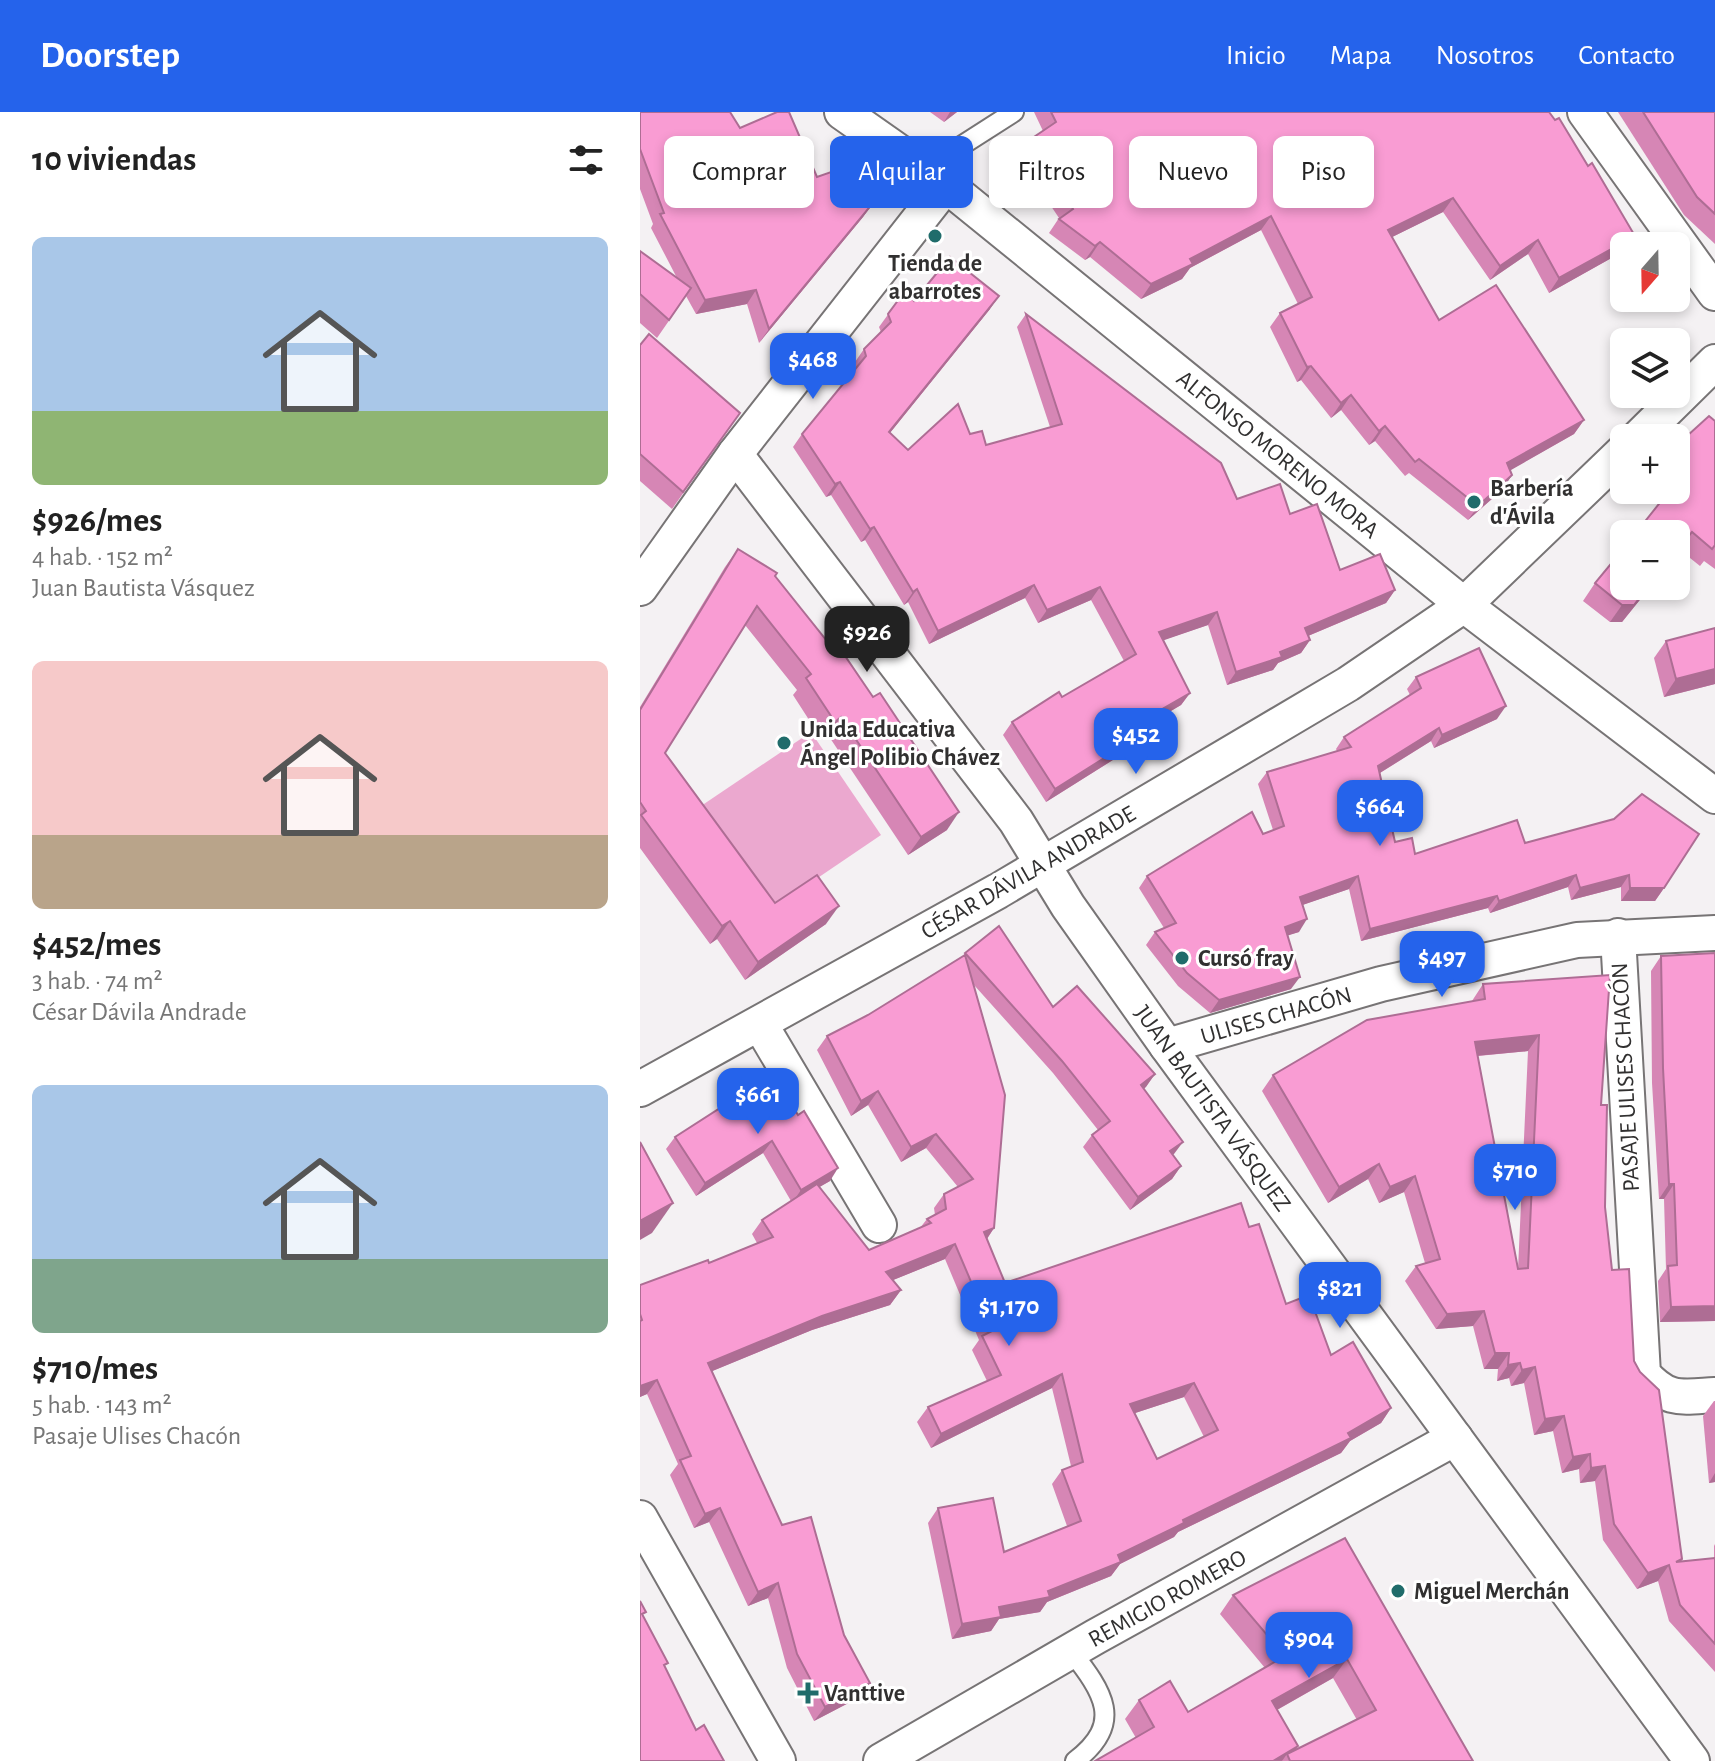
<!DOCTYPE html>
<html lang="es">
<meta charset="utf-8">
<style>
body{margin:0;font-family:"Alegreya Sans",sans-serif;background:#f2f2f2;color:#222;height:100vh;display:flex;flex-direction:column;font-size:30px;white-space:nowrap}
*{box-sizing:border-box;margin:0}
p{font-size:26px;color:#767676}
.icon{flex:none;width:44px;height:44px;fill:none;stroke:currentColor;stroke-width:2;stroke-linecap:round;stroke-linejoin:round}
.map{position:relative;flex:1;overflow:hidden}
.details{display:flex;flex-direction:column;background:#fff;width:640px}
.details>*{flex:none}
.banner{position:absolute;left:24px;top:24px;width:760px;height:72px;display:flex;gap:16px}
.needle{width:52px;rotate:200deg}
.tools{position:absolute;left:970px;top:120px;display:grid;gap:16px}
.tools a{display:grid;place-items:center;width:80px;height:80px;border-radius:12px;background:#fff;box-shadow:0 4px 12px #0003;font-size:40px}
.price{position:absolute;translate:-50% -68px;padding:0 18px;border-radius:16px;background:#2563eb;color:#fff;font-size:26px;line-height:52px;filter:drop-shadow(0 2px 4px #0008)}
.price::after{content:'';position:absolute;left:50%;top:48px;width:24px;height:18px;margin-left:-12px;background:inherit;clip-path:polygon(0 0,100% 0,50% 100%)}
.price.current{background:#222;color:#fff}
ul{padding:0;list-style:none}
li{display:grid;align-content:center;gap:16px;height:424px;padding:0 32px}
li span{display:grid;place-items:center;height:248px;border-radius:12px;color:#555}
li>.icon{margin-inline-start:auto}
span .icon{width:144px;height:144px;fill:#fffc;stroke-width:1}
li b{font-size:34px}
h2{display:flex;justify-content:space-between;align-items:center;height:96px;padding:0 32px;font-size:34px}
.chip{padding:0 28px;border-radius:12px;background:#fff;box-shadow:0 4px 12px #0003;font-size:28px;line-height:72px}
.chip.current{background:#2563eb;color:#fff}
header{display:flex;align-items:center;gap:48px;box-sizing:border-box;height:112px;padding:0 40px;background:#2563eb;color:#fff}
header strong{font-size:38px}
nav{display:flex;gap:44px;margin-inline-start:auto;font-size:28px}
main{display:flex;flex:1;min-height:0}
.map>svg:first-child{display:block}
.green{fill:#eba8cf}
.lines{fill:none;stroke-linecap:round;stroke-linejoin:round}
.service-casing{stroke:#777475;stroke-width:22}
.minor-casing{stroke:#777475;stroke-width:38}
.service{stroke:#fff;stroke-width:18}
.minor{stroke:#fff;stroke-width:34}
.wall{fill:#d686b5;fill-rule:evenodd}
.shaded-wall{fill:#ae6d94}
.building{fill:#f99cd3;stroke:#ae6d94;stroke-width:2;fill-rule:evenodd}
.poi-dot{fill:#206c6b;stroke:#fff;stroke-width:3}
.labels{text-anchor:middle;stroke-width:6;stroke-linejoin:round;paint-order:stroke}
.poi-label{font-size:24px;font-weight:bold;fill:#313030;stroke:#fff;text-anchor:start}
.street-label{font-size:24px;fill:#313030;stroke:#fff}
</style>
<header>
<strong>Doorstep</strong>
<nav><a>Inicio</a><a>Mapa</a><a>Nosotros</a><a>Contacto</a></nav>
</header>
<main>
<section class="details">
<h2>10 viviendas<svg class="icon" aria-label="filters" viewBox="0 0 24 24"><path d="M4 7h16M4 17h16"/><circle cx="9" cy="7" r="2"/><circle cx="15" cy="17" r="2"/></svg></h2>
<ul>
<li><span style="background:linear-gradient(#a9c7e8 70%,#8fb573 0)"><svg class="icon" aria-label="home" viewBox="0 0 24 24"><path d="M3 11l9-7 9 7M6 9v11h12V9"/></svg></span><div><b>$926/mes</b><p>4 hab. · 152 m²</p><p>Juan Bautista Vásquez</p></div></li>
<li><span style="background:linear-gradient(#f6c9c9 70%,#b9a48a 0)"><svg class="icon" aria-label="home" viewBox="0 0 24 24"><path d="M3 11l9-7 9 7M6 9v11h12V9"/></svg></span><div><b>$452/mes</b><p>3 hab. · 74 m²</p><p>César Dávila Andrade</p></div></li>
<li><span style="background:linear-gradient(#a9c7e8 70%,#7fa58c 0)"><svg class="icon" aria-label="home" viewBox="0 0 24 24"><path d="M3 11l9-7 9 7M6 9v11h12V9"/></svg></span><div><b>$710/mes</b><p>5 hab. · 143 m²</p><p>Pasaje Ulises Chacón</p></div></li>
</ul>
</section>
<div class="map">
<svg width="1075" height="1649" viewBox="0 0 1075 1649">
<rect width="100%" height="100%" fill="#f4f1f3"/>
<polygon class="green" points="171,620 241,723 129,799 58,696"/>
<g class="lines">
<defs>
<g id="service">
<polyline points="285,57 374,0"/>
<path d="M 431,1539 C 463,1580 485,1611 435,1649"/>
</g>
<g id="minor">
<polyline points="202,0 306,73 824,493 1075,684"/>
<polyline points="945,0 1075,181"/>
<polyline points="998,326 1075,250"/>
<polyline points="95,342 376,709 428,794 527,934 1052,1649"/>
<polyline points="0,476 95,342 306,73"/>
<path d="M 978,824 L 1003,1262 C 1028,1290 1041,1285 1075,1283"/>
<polyline points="120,912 239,1113"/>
<polyline points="527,934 741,872 937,828 1075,821"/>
<polyline points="0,977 358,779 708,572 824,493 984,339"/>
<polyline points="0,1406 138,1649"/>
<polyline points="241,1649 455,1525 815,1326"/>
</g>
</defs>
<use href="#service" class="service-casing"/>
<use href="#minor" class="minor-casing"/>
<use href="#service" class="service"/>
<use href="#minor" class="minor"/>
</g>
<g class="wall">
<polygon points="0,0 100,16 177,65 233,91 223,105 119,231 107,192 56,202 46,184 17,226 0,211 0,139 37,166 11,116 13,112 0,77"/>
<polygon points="290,0 317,0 304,10"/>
<polygon points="394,0 706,0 948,54 995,124 988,134 984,134 984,139 909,181 888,142 850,168 803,100 752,125 799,208 944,308 934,322 870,358 872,363 862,378 828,408 769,361 765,364 735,329 729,333 701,298 691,306 661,268 657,270 630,215 640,201 658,192 621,118 550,156 542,167 501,187 450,145 445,148 409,121 419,106 377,43 388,29 403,19"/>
<polygon points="978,0 1075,0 1075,132 1044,103"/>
<polygon points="265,179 274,189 350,197 250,321 268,338 330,322 346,333 410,315 377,215 386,202 597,387 650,402 700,458 755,478 746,491 668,524 670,528 661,541 638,551 633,558 587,573 568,513 523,528 550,581 541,593 482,628 476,646 406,690 363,623 372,610 422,585 484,549 451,488 398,511 385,486 289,532 268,490 264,493 225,428 221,430 191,383 186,385 153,335 162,322 216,256 215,250 224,237 241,220 239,215"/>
<polygon points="0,233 100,301 32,397 0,369"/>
<polygon points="1075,309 1075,457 1064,449 1060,454 1040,438 1036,442 1036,334"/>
<polygon points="98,437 135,464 307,718 268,743 188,623 182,628 153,583 157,578 105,513 25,641 135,791 186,812 105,868 77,827 70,832 0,736 0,595 85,455"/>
<polygon points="955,471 984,474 1011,474 982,510 970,510 943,489"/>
<polygon points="1075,516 1075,572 1024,585 1014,546 1026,529"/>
<polygon points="776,565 857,607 794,636 791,629 740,661 755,730 775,742 885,731 974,707 1024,776 1015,789 981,789 981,775 931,788 928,775 850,801 848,796 721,829 709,777 662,793 659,820 648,823 651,877 570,901 538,874 506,833 515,820 524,816 499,776 507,764 633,718 618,672 627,660 697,639 696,637 704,625 770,583 767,577"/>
<path d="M 325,841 L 413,895 L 515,962 L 504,977 L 533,1043 L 541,1054 L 532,1067 L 490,1098 L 443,1035 L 452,1023 L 458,1018 L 413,961 L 334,873 L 354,1116 L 347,1127 L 365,1171 L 609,1115 L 646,1192 L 691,1243 L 751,1296 L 741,1311 L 710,1329 L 701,1341 L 538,1420 L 534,1425 L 480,1452 L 471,1464 L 407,1490 L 400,1500 L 359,1507 L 351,1519 L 312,1527 L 288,1411 L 298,1396 L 364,1440 L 427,1414 L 412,1372 L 422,1358 L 431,1354 L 412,1276 L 291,1336 L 277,1310 L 288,1295 L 347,1269 L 332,1238 L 339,1228 L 305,1147 L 253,1168 L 261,1178 L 250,1193 L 172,1218 L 72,1259 L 220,1585 L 174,1609 L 147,1556 L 128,1486 L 108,1494 L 69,1410 L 54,1416 L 30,1363 L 38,1352 L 7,1282 L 0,1285 L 0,1173 L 69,1151 L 117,1131 L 112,1122 L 122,1108 L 151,1089 L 123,1041 L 56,1084 L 26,1037 L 35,1025 L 133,962 L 190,1069 L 179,1075 L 229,1138 L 280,1116 L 287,1107 L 295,1103 L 294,1096 L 304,1082 L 318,1075 L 286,1036 L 261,1050 L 228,993 L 211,1004 L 177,938 L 187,924 L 228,903 L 323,845 ZM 544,1285 L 564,1325 L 517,1347 L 495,1301 Z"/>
<polygon points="1021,844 1075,1209 1020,1210 1018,1169 1026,1157 1024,1087 1019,1087 1012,971 1011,859"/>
<path d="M 970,863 L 961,993 L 965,1095 L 972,1158 L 1041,1449 L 1074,1446 L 1074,1434 L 1075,1432 L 1075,1560 L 1029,1509 L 1018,1469 L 997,1477 L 963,1428 L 955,1369 L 940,1371 L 939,1357 L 922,1361 L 913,1319 L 894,1323 L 884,1271 L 871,1274 L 869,1266 L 857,1269 L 858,1257 L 844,1257 L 833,1214 L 796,1217 L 765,1169 L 776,1154 L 785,1151 L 764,1080 L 739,1091 L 728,1067 L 688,1091 L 622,979 L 633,963 L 832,889 L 843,872 ZM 888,939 L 878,1157 L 838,944 Z"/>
<polygon points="1074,1289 1075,1289 1075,1370 1069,1371 1063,1304"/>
<path d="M 705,1426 L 833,1649 L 455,1649 L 496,1626 L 485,1607 L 499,1588 L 548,1600 L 625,1556 L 580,1502 L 593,1483 ZM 693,1566 L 717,1608 L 656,1638 L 658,1634 L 637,1598 Z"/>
</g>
<g class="shaded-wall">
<polygon points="310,0 317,0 304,10"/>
<polygon points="813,86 803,100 738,132 748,118"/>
<polygon points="233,91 223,105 119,231 129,217"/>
<polygon points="631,104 621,118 550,156 542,167 501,187 511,172 550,147"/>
<polygon points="995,124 988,134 984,134 984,139 909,181 919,166"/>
<polygon points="898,128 888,142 850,168 860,154"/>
<polygon points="460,130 450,145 445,148 455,134"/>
<polygon points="116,178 107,192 56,202 65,188"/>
<polygon points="359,184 350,197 240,333 249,320"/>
<polygon points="671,254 661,268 657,270 667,255"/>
<polygon points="711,283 701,298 691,306 701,291"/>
<polygon points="944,308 934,322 857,366 867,351"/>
<polygon points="745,314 735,329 729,333 739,319"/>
<polygon points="872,363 862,378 828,408 838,394"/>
<polygon points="200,370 191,383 186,385 195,372"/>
<polygon points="234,415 225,428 221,430 230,417"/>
<polygon points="394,473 385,486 289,532 298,519"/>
<polygon points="1009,474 1011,474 982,510 970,510 982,493"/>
<polygon points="460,475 451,488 398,511 407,498"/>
<polygon points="277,477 268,490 264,493 273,480"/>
<polygon points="755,478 746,491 656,529 665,516"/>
<polygon points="577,500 568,513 510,533 519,520"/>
<polygon points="670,528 661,541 638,551 633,558 587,573 596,560"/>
<polygon points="1075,557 1075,572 1024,585 1036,567"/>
<polygon points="550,581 541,593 470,635 479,622"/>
<polygon points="866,594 857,607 794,636 802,623"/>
<polygon points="201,605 188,623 182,628 195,610"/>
<polygon points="799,616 791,629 730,667 738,654"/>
<polygon points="485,633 476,646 406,690 415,677"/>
<polygon points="319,700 307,718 268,743 281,725"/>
<polygon points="936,763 928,775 850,801 859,789"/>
<polygon points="989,763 981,775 931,788 940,776"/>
<polygon points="718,764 709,777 651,797 660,785"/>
<polygon points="990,776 1024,776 1015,789 981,789"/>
<polygon points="857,784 848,796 721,829 730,817"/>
<polygon points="199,794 186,812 105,868 118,850"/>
<polygon points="667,807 659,820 637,827 645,815"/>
<polygon points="90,809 77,827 70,832 82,814"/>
<polygon points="660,865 651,877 570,901 579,888"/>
<polygon points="899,923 888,939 824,945 835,930"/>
<polygon points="515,962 506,975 492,986 501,973"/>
<polygon points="238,979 228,993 211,1004 221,989"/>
<polygon points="296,1022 286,1036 261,1050 271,1035"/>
<polygon points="132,1029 123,1041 56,1084 65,1071"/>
<polygon points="543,1030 534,1042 521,1051 530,1039"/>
<polygon points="739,1052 728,1067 688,1091 699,1075"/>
<polygon points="541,1054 532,1067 490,1098 498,1085"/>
<polygon points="198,1056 190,1069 152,1091 161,1078"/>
<polygon points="775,1064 764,1080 739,1091 750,1075"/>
<polygon points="1029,1072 1034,1072 1024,1087 1019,1087"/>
<polygon points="33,1091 12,1121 0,1128 0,1109"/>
<polygon points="354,1116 344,1131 344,1120"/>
<polygon points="315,1132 305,1147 236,1175 246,1160"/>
<polygon points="261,1178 250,1193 172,1218 58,1265 68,1251 182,1204"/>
<polygon points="1075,1194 1075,1209 1020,1210 1031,1195"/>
<polygon points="844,1199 833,1214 796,1217 807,1202"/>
<polygon points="855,1241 869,1241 858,1257 844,1257"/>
<polygon points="880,1251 869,1266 857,1269 868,1253"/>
<polygon points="895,1255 884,1271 871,1274 882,1258"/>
<polygon points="422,1262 412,1276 291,1336 301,1322"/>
<polygon points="17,1268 7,1282 0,1285 0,1274"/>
<polygon points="554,1271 544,1285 480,1306 490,1292"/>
<polygon points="751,1296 741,1311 710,1329 701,1341 538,1420 534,1425 480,1452 471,1464 407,1490 400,1500 359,1507 351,1519 312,1527 322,1512 359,1495 408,1479 708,1321"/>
<polygon points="924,1304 913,1319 894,1323 905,1307"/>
<polygon points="950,1342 939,1357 922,1361 933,1345"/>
<polygon points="965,1354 955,1369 940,1371 951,1356"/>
<polygon points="1075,1361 1075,1370 1069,1371"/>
<polygon points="80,1396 69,1410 54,1416 65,1402"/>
<polygon points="1029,1453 1018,1469 997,1477 1008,1461"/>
<polygon points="138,1471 128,1486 108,1494 118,1480"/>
<polygon points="707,1547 693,1566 619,1608 632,1589"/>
<polygon points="230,1571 220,1585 174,1609 185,1595"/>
<polygon points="658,1634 649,1647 647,1642 642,1649 633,1649"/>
</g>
<g class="building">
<polygon points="0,0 90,0 100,16 137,0 149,0 177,65 191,60 233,91 129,217 116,178 65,188 20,102 24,101 0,37"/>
<polygon points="411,0 909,0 915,8 919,6 948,54 952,51 995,124 919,166 898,128 860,154 813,86 748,118 799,208 856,173 944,308 867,351 872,363 838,394 779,347 775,350 745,314 739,319 711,283 701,291 671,254 667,255 640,201 672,185 631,104 550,147 553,152 511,172 460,130 455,134 419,107 433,97 388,29 416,10"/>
<polygon points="1003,0 1075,0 1075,102 1057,85"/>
<polygon points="0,139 51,176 29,208 0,182"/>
<polygon points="310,145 359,184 249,320 268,338 318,292 330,322 342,319 346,333 422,312 386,202 581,351 597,387 640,372 650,402 677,392 700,458 740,442 755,478 665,516 670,528 640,540 642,545 596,560 577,500 519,520 550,581 479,622 485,633 415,677 372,610 419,580 422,585 496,542 460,475 407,498 394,473 298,519 277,477 273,480 234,415 230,417 200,370 195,372 162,322 226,244 224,237 251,210 248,202 265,179 274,189"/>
<polygon points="9,222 100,301 43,380 0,342 0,233"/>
<polygon points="1069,304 1075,309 1075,433 1072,437 1052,420 1036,440 1036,422 995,422 1030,378 1036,378 1036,371 1048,355 1036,347 1036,334"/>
<polygon points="984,436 984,474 1009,474 994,493 982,493 955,471"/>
<polygon points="98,437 137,461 135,464 199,544 203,541 233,585 240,581 319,700 281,725 201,605 195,610 166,566 171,562 117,494 25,641 135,791 177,763 199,794 118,850 90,809 82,814 1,703 6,699 0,690 0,598"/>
<polygon points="1075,516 1075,557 1036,567 1026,529"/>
<polygon points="839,536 866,594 802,623 799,616 738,654 755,730 772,726 775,742 877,708 885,731 974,707 1002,682 1059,722 1024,776 990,776 989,763 940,776 936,763 859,789 857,784 730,817 718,764 660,785 667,807 645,815 660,865 579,888 547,861 515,820 536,811 507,764 612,700 623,722 644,714 627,660 711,635 704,625 781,576 776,565"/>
<polygon points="359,814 413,895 437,874 515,962 501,973 543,1030 530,1039 541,1054 498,1085 452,1023 470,1009 422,949 325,841"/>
<polygon points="1075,841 1075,1194 1031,1195 1028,1154 1037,1153 1034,1072 1029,1072 1023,956 1021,844"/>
<path d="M 325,843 L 365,983 L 354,1116 L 344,1120 L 365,1171 L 601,1091 L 609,1115 L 619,1112 L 646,1192 L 669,1183 L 691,1243 L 713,1230 L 751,1296 L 708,1321 L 711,1326 L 543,1408 L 544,1411 L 478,1443 L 481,1450 L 408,1479 L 410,1485 L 359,1495 L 361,1505 L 322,1512 L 298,1396 L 353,1386 L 364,1440 L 441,1409 L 422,1358 L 443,1350 L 422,1262 L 301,1322 L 288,1295 L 361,1263 L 342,1224 L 352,1219 L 315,1132 L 246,1160 L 261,1178 L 182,1204 L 68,1251 L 142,1413 L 171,1405 L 204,1523 L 230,1571 L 185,1595 L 157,1542 L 138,1471 L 118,1480 L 80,1396 L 65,1402 L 40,1348 L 51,1344 L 17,1268 L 0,1274 L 0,1209 L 2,1208 L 0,1202 L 0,1173 L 68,1148 L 69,1151 L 133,1125 L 122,1108 L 177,1072 L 229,1138 L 291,1111 L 287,1107 L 306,1097 L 304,1082 L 333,1067 L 296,1022 L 271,1035 L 238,979 L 221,989 L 187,924 L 228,903 ZM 554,1271 L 578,1318 L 517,1347 L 490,1292 Z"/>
<path d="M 970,863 L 961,993 L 967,993 L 965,1095 L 972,1158 L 989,1157 L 994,1249 L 1000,1260 L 1019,1278 L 1042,1447 L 1036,1450 L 1075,1446 L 1075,1532 L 1040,1493 L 1029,1453 L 1008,1461 L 974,1412 L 965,1354 L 951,1356 L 950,1342 L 933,1345 L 924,1304 L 905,1307 L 895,1255 L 882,1258 L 880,1251 L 868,1253 L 869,1241 L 855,1241 L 844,1199 L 807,1202 L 776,1154 L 800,1147 L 775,1064 L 750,1075 L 739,1052 L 699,1075 L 633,963 L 727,908 L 845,887 L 843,872 ZM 899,923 L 888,1156 L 878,1157 L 835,930 Z"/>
<polygon points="133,962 158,1003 164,999 198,1056 161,1078 132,1029 65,1071 35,1025"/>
<polygon points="0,1030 33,1091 0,1109"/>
<polygon points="705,1426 833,1649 650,1649 647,1642 736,1598 707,1547 632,1589 658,1634 633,1649 455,1649 514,1615 499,1588 530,1569 548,1600 645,1544 593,1483"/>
<polygon points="0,1489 6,1500 2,1502 28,1551 24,1553 56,1618 64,1613 84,1649 0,1649"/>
</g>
<g class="poi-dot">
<circle cx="295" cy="124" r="8"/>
<circle cx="834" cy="390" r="8"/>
<circle cx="144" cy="631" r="8"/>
<circle cx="542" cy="846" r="8"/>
<circle cx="758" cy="1479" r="8"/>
<path d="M164 1569h8v8h8v8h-8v8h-8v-8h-8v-8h8z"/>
</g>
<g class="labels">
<g class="poi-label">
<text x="295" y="159" text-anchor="middle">Tienda de<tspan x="295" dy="28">abarrotes</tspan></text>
<text x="850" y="384">Barbería<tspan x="850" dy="28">d'Ávila</tspan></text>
<text x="160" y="625">Unida Educativa<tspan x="160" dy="28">Ángel Polibio Chávez</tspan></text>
<text x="558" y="854">Cursó fray</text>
<text x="774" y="1487">Miguel Merchán</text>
<text x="184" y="1589">Vanttive</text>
</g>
<g class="street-label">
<text transform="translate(638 342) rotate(39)" y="8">ALFONSO MORENO MORA</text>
<text transform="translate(388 760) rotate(-30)" y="8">CÉSAR DÁVILA ANDRADE</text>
<text transform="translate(636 903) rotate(-16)" y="8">ULISES CHACÓN</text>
<text transform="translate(985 965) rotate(-93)" y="8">PASAJE ULISES CHACÓN</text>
<text transform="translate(573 996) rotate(54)" y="8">JUAN BAUTISTA VÁSQUEZ</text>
<text transform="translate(527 1486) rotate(-29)" y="8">REMIGIO ROMERO</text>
</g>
</g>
</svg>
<div class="tools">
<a><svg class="needle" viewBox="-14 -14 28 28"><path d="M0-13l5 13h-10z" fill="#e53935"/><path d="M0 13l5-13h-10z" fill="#767676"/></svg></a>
<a><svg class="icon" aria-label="layers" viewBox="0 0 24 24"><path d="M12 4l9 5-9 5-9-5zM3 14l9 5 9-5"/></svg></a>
<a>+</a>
<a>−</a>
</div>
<b class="price" style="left:173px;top:289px">$468</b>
<b class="price current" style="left:227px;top:562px">$926</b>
<b class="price" style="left:496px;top:664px">$452</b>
<b class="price" style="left:740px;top:736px">$664</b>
<b class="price" style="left:802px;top:887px">$497</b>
<b class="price" style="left:118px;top:1024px">$661</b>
<b class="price" style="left:875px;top:1100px">$710</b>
<b class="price" style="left:700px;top:1218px">$821</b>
<b class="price" style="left:369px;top:1236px">$1,170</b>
<b class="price" style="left:669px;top:1568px">$904</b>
<div class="banner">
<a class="chip">Comprar</a>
<a class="chip current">Alquilar</a>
<a class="chip">Filtros</a>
<a class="chip">Nuevo</a>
<a class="chip">Piso</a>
</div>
</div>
</main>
